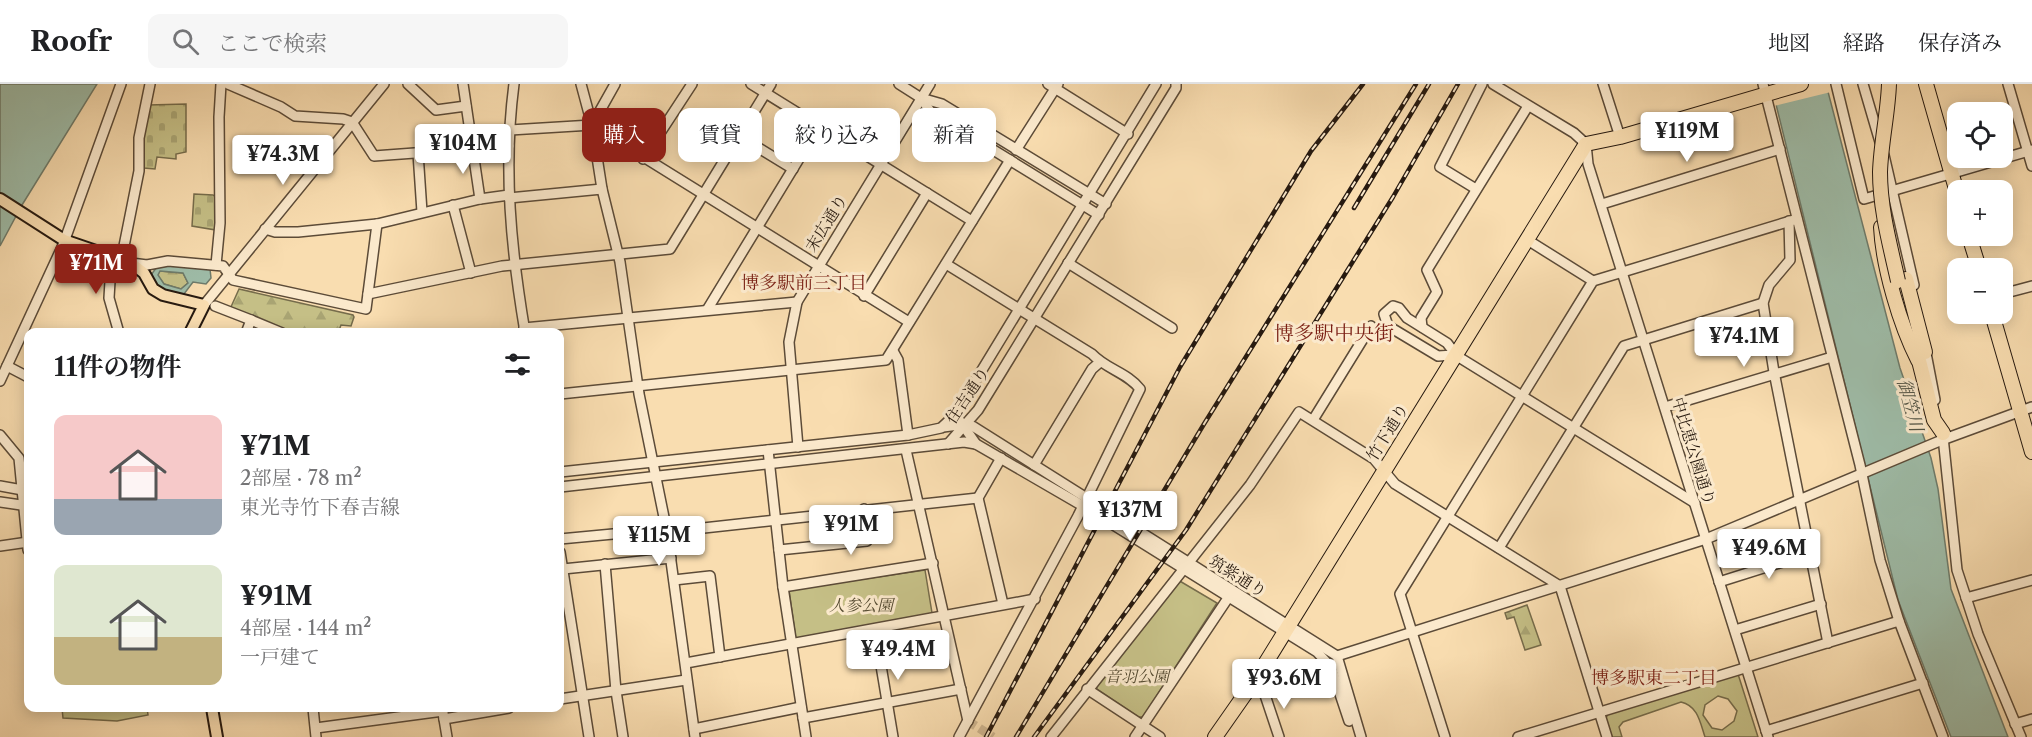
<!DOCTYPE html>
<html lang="ja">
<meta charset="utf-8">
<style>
body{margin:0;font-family:"Libre Caslon Text","Noto Serif JP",serif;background:#f6f6f6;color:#202124;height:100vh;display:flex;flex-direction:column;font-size:22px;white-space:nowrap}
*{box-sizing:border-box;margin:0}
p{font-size:20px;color:#757577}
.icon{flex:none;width:33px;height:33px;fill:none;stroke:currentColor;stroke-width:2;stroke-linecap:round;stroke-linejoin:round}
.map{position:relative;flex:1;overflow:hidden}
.sheet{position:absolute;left:24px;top:244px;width:540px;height:384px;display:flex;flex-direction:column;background:#fff;border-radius:12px;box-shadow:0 3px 15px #0003}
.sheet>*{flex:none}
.top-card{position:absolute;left:582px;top:24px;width:570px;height:54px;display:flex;gap:12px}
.tools{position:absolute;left:1947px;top:18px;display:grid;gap:12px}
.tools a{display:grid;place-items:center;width:66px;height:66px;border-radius:12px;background:#fff;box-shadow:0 3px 15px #0003;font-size:30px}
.price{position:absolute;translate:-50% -51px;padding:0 14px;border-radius:6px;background:#fff;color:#222;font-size:20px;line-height:39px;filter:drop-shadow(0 2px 3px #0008)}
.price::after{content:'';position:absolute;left:50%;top:36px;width:18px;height:14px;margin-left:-9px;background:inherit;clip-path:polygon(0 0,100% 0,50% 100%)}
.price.on{background:#8f2418;color:#fff}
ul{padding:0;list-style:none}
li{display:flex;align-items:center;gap:18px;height:150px;padding:0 30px}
li span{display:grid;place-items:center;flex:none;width:168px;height:120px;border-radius:12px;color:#555}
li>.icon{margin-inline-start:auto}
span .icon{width:72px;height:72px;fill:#fffc;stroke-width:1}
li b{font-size:26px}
h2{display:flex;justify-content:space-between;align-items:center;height:72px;padding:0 30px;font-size:26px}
.pill{padding:0 21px;border-radius:12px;background:#fff;box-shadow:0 3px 15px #0003;font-size:21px;line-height:54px}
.pill.on{background:#8f2418;color:#fff}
header{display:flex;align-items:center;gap:36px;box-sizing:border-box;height:84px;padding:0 30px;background:#fff;border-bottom:2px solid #e0e0e0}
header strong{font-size:28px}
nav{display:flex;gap:33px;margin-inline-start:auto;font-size:21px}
.search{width:420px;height:54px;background:#f6f6f6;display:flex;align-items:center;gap:15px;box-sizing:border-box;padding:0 21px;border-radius:12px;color:#757577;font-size:22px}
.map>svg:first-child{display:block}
.green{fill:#c5bf86;stroke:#766c4b;stroke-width:1.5;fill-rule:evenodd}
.forest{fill:url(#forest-firs);stroke:#766c4b;stroke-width:1.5}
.cemetery{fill:url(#cemetery-stones);stroke:#766c4b;stroke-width:1.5}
.water{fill:#9ebca8;stroke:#6e7b6b;stroke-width:1.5;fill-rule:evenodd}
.pier{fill:#f9ddb0}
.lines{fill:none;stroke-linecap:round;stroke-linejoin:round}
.minor-tunnel{stroke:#cfb690;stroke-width:9;stroke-dasharray:9 4.5;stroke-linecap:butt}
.minor-casing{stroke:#5c4b38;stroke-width:12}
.major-casing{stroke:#271a10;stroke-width:14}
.highway-casing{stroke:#271a10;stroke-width:16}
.minor{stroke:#fbe9cc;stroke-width:9}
.major{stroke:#f9ddb0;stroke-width:10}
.highway{stroke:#f9ddb0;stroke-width:14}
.rail-casing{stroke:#271a10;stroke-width:4.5}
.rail{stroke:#fbe9cc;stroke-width:2;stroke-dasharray:7;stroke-linecap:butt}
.highway-bridge-casing{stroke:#271a10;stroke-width:16;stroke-linecap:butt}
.highway-bridge{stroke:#f9ddb0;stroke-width:14}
.labels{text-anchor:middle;stroke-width:6;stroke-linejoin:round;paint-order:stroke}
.street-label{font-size:16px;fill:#271a10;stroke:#fbe9cc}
.park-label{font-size:16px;font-style:italic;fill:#564c33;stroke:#fbe9cc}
.neighbourhood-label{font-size:18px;fill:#7a1f14;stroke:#fbe9cc}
.water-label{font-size:18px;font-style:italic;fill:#515345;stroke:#fbe9cc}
.quarter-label{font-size:20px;fill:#7a1f14;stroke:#fbe9cc}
</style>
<header>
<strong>Roofr</strong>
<div class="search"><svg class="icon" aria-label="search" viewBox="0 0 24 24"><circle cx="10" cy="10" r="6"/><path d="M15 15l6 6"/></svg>ここで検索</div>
<nav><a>地図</a><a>経路</a><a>保存済み</a></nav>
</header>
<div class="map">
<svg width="2032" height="653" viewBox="0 0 2032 653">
<defs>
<pattern id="forest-firs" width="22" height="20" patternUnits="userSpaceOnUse" patternTransform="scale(1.5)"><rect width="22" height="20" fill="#c5bf86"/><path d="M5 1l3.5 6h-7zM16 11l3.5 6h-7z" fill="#a9a473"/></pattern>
<pattern id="cemetery-stones" width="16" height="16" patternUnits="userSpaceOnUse" patternTransform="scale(1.5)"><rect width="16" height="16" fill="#c5bf86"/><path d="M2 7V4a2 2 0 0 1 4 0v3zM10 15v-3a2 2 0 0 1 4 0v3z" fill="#a9a473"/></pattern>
</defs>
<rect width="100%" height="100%" fill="#f9ddb0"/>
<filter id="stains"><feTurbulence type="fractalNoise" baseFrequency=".00333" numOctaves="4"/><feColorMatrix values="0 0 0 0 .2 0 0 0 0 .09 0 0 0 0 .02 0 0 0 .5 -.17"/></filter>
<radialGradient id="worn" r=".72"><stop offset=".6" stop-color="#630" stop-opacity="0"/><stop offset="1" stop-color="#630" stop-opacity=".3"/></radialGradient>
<g class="green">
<polygon points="925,486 933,535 796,556 789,506"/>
<polygon points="1178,496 1217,519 1143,633 1139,633 1097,605 1096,602"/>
<path d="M 1738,590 L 1758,653 L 1705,653 C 1700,638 1698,622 1681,618 L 1623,638 L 1619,643 L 1622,653 L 1612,653 L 1606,634 L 1608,630 ZM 1718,612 L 1728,615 L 1737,627 L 1734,637 L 1722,646 L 1712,644 L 1703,631 L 1705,621 Z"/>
<polygon points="62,624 147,624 148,631 117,637 63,634"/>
</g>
<g class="forest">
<polygon points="160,187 183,189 188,199 181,205 164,200 157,191"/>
<polygon points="239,205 353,231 354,233 351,242 341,241 338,249 291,249 230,225"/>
<polygon points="1527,521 1541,561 1525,566 1514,533 1507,535 1505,529"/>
</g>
<g class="cemetery">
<polygon points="186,20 186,68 176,70 176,75 157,73 155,85 144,84 142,55 148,21"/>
<polygon points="194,110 213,111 217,114 216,146 192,142"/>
</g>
<g class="water">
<polygon points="0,0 97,0 22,121 0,162"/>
<polygon points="1771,0 1826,0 1900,284 1931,374 1938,405 1951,505 2008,653 1951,653 1898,516"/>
<path d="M 159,180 L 210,185 L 211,194 L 206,200 L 193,198 L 184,210 C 170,210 156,206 151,191 ZM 160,187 L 183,189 L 188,199 L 181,205 L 164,200 L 158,191 Z"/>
</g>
<polygon class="pier" points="1768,0 1829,0 1831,8 1774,22"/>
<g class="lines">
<polyline class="minor-tunnel" points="968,637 993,653"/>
<defs>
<g id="minor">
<polyline points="228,0 281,23 295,32 343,35 352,38 374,72 509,62"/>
<polyline points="408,0 436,26 466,22"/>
<polyline points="463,0 480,115"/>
<path d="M 514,0 C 503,84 511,165 525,248"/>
<polyline points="581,0 592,41 602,105 620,178 639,310 667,448 695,653"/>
<polyline points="751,0 972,137"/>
<polyline points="899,0 921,14 942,20 1106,120"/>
<polyline points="1048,0 1128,50"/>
<polyline points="1493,0 1574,49 1586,60 1588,80 1768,653"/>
<polyline points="1603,0 1620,53"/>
<polyline points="1763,0 1860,381 1880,476 1899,537 1943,653"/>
<polyline points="1836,0 1864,115 2032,66"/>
<polyline points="1863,0 1880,58"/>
<polyline points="2008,0 2032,82"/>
<polyline points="921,14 930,27 1099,131"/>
<polyline points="592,41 615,0"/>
<polyline points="510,46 592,41 909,238"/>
<polyline points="739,52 793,85"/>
<polyline points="1016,66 1058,0"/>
<polyline points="418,69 422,128"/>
<polyline points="1884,71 1914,201"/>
<polyline points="643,75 692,0"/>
<polyline points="1476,105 1440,83 1482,0"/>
<polyline points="509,114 602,105"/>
<polyline points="1602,120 1780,65"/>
<polyline points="453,121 471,189"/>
<polyline points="1789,137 1790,176 1769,201 1763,219 1774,288 1828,559"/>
<polyline points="265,145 275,148 298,148 377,140 480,115 509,111"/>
<polyline points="1526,155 1593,197"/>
<polyline points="131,179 147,181 168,177 223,182 233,196 366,225 377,140"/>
<polyline points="1068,179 1172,244"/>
<path d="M 946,180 L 1092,270 C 1106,285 1128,289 1140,305 L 1078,432 L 959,653"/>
<polyline points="216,181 220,139 219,33 221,0"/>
<polyline points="368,210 502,182 670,165 771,0"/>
<polyline points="2002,210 2032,202"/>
<polyline points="864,212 927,109"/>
<polyline points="204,221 384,0"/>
<polyline points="215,222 251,236 246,249"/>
<polyline points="707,226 819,42"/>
<polyline points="251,236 282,249"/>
<polyline points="1422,243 1421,234 1437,208 1427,186 1528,22"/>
<polyline points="524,244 797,218"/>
<polyline points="119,249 109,214 110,197 124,162 139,87 139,54 150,0"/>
<polyline points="1925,264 1935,316"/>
<polyline points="893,267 898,276 908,351"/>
<polyline points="1454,271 1438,272 1388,242 1384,230 1393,222 1399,224 1407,234 1447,259 1457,272 1695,419"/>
<polyline points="7,282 28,293"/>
<polyline points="0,297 63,161 121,0"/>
<polyline points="560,310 886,276 1010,76"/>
<polyline points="1665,323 1832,273"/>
<polyline points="1313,336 1371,242"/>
<polyline points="960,337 976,360 1083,422 1317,568 1331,583 1349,637"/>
<polyline points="943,343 967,340 974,343 1337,572 1361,653"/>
<polyline points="0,351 19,374 28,466"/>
<polyline points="1943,353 1957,486 1978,550 2021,653"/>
<polyline points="948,360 978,326 1176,4 1176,0"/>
<polyline points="798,363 789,258 797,218 930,0"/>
<polyline points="768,366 783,503 806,653"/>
<polyline points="906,366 968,637"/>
<polyline points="1001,374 978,414 1003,520"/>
<polyline points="1034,381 1092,285 1100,278"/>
<polyline points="560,388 908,351 941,344 954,332 1156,0"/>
<polyline points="0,402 28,407"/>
<polyline points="560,403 964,358 976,360"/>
<polyline points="0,418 28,422"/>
<polyline points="667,448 978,414"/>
<polyline points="560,455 666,445"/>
<polyline points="0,462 28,458"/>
<polyline points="1499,464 1624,262 1763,219"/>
<polyline points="779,466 867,457 864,425"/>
<polyline points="560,468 589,653"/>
<polyline points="605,480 616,607 623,653"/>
<polyline points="563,485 671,474"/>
<polyline points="674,496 710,492 720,573"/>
<polyline points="1719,498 1811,469"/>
<polyline points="783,503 933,479"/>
<polyline points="1966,514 2032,496"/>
<polyline points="875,546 893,653"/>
<polyline points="1735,546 1821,520"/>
<polyline points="1337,572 1706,455 1942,356 2032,323"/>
<polyline points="686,579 1035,515"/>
<polyline points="1257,593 1264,608 1279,653"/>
<polyline points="1087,605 1160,653"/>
<polyline points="560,615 686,596"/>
<polyline points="313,624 316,653"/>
<polyline points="443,629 447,653"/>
<polyline points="803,634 961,605"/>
<polyline points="444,635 509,624"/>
<polyline points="2015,640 2032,635"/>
<polyline points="316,644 443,627"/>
<polyline points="694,645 801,623"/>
<polyline points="1766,647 1923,599"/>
<polyline points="1051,653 1250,401 1299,328 1374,375 1395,400 1560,502 1607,653"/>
<polyline points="1135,653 1228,514"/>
<polyline points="1445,653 1400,510 1593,197 1797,135"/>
<polyline points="1518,653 1899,537"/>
</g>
<g id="major">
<polyline points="0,115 64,156 131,179 144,189 153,205 163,211 204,221 190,249"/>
<polyline points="212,624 217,653"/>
</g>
<g id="highway">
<polyline points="1926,0 1958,112"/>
<path d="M 1881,143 C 1883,183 1900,241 1918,276"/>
<polyline points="1969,152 1979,184"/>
<polyline points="1906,195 1925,268"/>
<polyline points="1992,230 2032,368"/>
<polyline points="1917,269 1934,336 1943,349"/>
<polyline points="1215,653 1257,593 1586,60 1620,53 1801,0"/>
</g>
</defs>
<use href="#minor" class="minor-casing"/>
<use href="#major" class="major-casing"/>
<use href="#highway" class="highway-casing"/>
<use href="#minor" class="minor"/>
<use href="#major" class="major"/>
<use href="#highway" class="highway"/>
<defs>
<g id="rail">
<polyline points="1354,124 1429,0"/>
<polyline points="986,653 1180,283 1311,67 1363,0"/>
<polyline points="1016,653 1204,340 1416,0"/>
<polyline points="1034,653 1186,446 1393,113 1458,0"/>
</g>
</defs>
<use href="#rail" class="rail-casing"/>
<use href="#rail" class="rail"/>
<defs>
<path id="highway-bridge" d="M 1889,0 C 1888,29 1881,58 1880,88 C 1880,125 1890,161 1898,197"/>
</defs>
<use href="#highway-bridge" class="highway-bridge-casing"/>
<use href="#highway-bridge" class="highway-bridge"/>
</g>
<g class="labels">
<g class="street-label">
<text transform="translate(826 139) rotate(-58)" y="6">末広通り</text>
<text transform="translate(967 311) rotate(-56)" y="6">住吉通り</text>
<text transform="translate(1387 348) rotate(-58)" y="6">竹下通り</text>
<text transform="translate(1694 367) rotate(73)" y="6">中比恵公園通り</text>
<text transform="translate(1238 492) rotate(32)" y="6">筑紫通り</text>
</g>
<g class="park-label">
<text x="861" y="527">人参公園</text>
<text x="1137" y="598">音羽公園</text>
</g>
<g class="neighbourhood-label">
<text x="804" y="205">博多駅前三丁目</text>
<text x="1654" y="600">博多駅東二丁目</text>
</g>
<g class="water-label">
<text transform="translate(1910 321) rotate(75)" y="6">御笠川</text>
</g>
<g class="quarter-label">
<text x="1334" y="256">博多駅中央街</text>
</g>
</g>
<rect width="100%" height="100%" filter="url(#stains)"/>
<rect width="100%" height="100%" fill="url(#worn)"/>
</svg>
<div class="tools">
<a><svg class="icon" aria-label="locate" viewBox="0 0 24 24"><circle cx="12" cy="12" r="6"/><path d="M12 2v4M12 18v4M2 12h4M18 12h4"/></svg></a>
<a>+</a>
<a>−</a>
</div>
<b class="price" style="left:1687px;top:79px">¥119M</b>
<b class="price" style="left:463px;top:91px">¥104M</b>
<b class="price" style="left:283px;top:102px">¥74.3M</b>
<b class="price on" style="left:96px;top:211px">¥71M</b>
<b class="price" style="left:1744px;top:284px">¥74.1M</b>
<b class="price" style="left:1130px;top:458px">¥137M</b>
<b class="price" style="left:851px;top:472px">¥91M</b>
<b class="price" style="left:659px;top:483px">¥115M</b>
<b class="price" style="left:1769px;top:496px">¥49.6M</b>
<b class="price" style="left:898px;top:597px">¥49.4M</b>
<b class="price" style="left:1284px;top:626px">¥93.6M</b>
<div class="top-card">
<a class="pill on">購入</a>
<a class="pill">賃貸</a>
<a class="pill">絞り込み</a>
<a class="pill">新着</a>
</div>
<section class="sheet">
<h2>11件の物件<svg class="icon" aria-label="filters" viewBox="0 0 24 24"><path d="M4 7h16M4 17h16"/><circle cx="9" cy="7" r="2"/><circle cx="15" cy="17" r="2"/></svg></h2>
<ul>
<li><span style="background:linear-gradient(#f6c9c9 70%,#9aa5b1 0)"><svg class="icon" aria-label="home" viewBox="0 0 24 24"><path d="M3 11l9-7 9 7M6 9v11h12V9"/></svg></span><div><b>¥71M</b><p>2部屋 · 78 m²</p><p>東光寺竹下春吉線</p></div></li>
<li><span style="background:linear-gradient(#dfe7d0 60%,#c2b280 0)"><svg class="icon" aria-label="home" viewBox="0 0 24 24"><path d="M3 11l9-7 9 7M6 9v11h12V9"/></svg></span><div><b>¥91M</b><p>4部屋 · 144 m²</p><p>一戸建て</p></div></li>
</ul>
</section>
</div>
